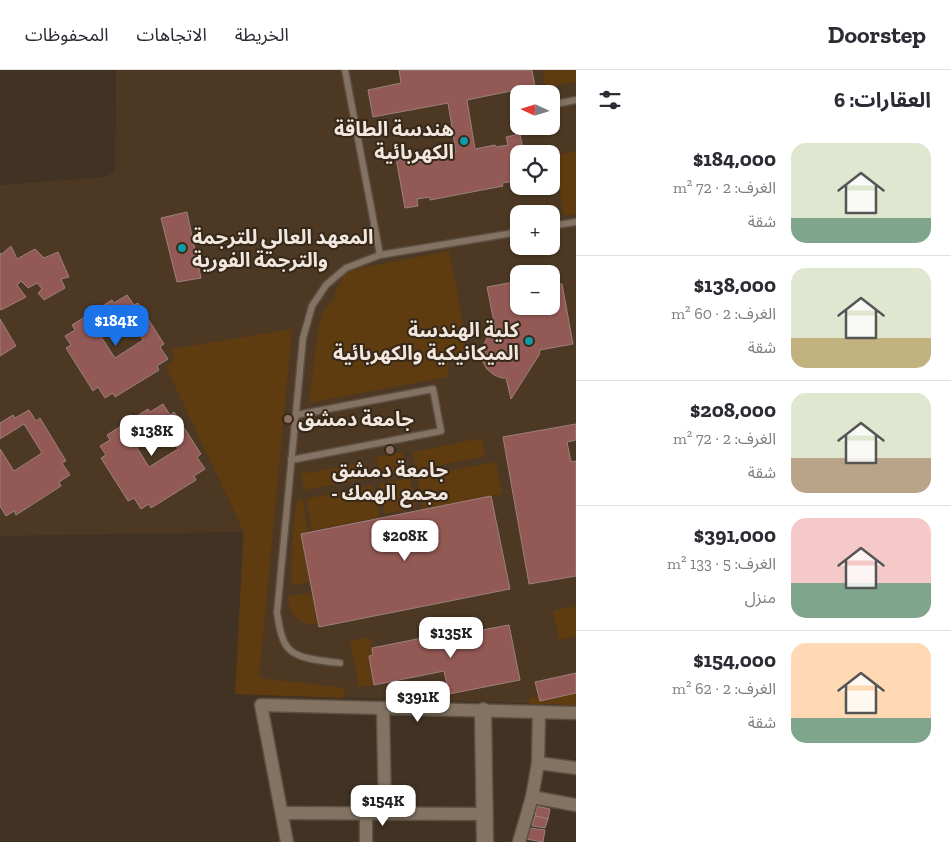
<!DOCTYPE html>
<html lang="ar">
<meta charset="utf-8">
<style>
body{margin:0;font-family:"Zilla Slab","Noto Sans Arabic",serif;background:#f7f7f7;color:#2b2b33;direction:rtl;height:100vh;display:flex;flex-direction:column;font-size:19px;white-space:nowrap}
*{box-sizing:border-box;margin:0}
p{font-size:16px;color:#7c7c81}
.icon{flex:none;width:28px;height:28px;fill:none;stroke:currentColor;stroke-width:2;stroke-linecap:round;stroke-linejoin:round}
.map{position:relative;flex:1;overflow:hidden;direction:ltr}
.sheet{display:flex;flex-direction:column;background:#fff;width:375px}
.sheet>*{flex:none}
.needle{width:32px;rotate:274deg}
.controls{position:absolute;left:510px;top:15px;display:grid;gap:10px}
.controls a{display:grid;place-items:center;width:50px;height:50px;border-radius:10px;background:#fff;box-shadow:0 1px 4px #0004;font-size:25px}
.price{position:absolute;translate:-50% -42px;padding:0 11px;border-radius:10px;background:#fff;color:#222;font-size:16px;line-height:32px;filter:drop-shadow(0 1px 2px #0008)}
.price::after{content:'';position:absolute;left:50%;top:30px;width:15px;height:11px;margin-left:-8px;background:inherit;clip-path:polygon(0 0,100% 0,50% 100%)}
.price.current{background:#1a73e8;color:#fff}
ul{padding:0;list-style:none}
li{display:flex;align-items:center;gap:15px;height:125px;padding:0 20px}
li+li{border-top:1px solid #e1e1e2}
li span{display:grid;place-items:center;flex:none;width:140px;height:100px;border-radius:15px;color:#555}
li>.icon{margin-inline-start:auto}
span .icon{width:60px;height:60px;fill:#fffc;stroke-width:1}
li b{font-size:21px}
h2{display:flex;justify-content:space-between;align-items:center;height:60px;padding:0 20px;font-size:21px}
header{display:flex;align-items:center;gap:30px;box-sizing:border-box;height:70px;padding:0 25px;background:#fff;border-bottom:1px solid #e1e1e2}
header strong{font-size:24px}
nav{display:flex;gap:28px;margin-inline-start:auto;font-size:18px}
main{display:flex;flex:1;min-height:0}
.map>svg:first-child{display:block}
.built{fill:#4c3823;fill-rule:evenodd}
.green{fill:#5f3b10}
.building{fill:#935955;stroke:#9c817f;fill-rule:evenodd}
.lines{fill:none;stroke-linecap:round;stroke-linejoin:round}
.service-casing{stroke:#5c4f42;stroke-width:9}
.minor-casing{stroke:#5c4f42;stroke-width:15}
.tertiary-casing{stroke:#5c4f42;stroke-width:19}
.service{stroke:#847362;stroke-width:6}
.minor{stroke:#847362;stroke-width:12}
.tertiary{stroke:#847362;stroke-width:16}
.culture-dot{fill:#0f9aa8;stroke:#362819;stroke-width:2}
.education-dot{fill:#8d6e63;stroke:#362819;stroke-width:2}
.labels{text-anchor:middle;stroke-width:4;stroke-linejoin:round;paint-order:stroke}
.poi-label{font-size:20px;font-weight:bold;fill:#f1e7de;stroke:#362819;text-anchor:end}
</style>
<header>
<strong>Doorstep</strong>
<nav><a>الخريطة</a><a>الاتجاهات</a><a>المحفوظات</a></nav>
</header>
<main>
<section class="sheet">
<h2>العقارات: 6<svg class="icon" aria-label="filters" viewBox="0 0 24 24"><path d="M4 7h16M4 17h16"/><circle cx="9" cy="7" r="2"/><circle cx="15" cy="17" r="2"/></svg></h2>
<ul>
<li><span style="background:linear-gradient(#dfe7d0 75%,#7fa58c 0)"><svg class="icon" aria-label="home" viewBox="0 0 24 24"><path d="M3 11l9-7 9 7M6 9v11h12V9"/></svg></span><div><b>$184,000</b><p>الغرف: 2 · 72 m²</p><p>شقة</p></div></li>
<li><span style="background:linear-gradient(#dfe7d0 70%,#c2b280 0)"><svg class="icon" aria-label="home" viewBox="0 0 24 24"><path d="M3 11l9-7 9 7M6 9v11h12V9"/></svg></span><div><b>$138,000</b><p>الغرف: 2 · 60 m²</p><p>شقة</p></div></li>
<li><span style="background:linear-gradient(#dfe7d0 65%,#b9a48a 0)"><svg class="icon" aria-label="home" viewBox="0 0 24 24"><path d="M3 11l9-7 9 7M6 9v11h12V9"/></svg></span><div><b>$208,000</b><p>الغرف: 2 · 72 m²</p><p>شقة</p></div></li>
<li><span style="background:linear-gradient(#f6c9c9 65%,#7fa58c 0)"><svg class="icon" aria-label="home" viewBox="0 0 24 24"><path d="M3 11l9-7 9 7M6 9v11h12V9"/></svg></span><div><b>$391,000</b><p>الغرف: 5 · 133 m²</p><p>منزل</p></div></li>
<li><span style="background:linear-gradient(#ffd9b3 75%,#7fa58c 0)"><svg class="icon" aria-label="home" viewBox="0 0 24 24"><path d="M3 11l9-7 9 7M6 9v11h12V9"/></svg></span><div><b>$154,000</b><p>الغرف: 2 · 62 m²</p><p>شقة</p></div></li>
</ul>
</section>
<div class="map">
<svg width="576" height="772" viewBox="0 0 576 772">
<rect width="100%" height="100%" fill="#413223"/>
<path class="built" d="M 116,0 L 576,0 L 576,635 L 235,624 L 243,462 L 0,466 L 0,115 L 104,107 L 115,102 ZM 519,24 L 551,24 L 551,56 L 519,56 ZM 519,84 L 551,84 L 551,116 L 519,116 ZM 519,144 L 551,144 L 551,176 L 519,176 ZM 519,204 L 551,204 L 551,236 L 519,236 Z"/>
<g class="green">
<polygon points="542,0 576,0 576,12 545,17"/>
<polygon points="576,81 576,144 564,146 554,85"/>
<path d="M 449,181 C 455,213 465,252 464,283 L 457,289 L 449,292 L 447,307 L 309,333 L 315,281 L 321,246 L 328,235 L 334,230 L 337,219 L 346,201 Z"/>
<polygon points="292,259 259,608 346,618 343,628 235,624 244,462 166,297 174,290 172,279"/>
<polygon points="482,368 485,386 416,400 413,382"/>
<polygon points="402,382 406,401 380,406 376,387"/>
<polygon points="365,392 368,408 304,420 301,404"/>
<polygon points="496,392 502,424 423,439 417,407"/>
<polygon points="410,408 416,437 385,444 379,414"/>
<polygon points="372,415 380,447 312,461 306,429"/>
<path d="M 303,429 L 308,462 L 301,464 L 310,512 L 291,515 C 292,487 292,458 297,430 Z"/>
<path d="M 312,523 L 318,554 C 300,556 288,544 288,526 Z"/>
<polygon points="576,536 576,566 559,570 553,541"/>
<polygon points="370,567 373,585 369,586 374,615 359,617 350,571"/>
<polygon points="576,623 576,635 529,634 530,628 539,626 540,631"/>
</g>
<g class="building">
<polygon points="399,0 532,0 535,16 467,30 475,79 495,75 496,77 508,75 506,67 520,64 524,84 519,84 519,116 530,116 530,119 517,122 515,111 502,113 503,116 430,130 430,127 417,129 418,136 405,138 395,83 408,81 410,94 423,91 422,88 456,82 448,33 373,47 368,20 401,13"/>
<polygon points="187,142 201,208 177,212 161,148"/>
<polygon points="11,176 17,189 35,179 44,188 58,182 69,207 61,209 65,218 44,230 38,223 42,219 37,213 28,218 21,211 17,215 26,227 1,240 0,239 0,183 2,184"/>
<polygon points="519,211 519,236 551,236 551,211 554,211 554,215 562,214 573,274 540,280 539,285 511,329 506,308 502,308 494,305 487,299 483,292 482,284 483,276 487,268 496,262 487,217"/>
<path d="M 127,225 L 134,235 L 138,233 L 164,274 L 160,277 L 168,289 L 157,296 L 159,300 L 115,327 L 113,323 L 105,328 L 98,317 L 93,321 L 66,278 L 71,275 L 65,266 L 75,260 L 72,255 L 112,230 L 114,233 ZM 125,240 L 143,270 L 115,288 L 96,259 Z"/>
<polygon points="0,249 16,276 0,286"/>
<path d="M 163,334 L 170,345 L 174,342 L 201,384 L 197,387 L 205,399 L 194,406 L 196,410 L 151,438 L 149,434 L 141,439 L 134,428 L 128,431 L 101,388 L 106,385 L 100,376 L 110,370 L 107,365 L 148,339 L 150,342 ZM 160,350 L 178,379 L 149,397 L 131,368 Z"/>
<polygon points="29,340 36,351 40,348 66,391 62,393 70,405 59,412 61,416 16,445 14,441 6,446 0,436 0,379 14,401 42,383 24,354 0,369 0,353 13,345 15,348"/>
<polygon points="576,354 576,370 567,372 571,392 576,391 576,506 529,514 503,367"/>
<polygon points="491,426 510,519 319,557 301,464"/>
<polygon points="509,555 520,610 449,624 444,601 374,615 369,586 373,585 372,578 472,558 471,562"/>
<polygon points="576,603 576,623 540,631 535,612"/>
<polygon points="537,736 550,739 548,749 535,746"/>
<polygon points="535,746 548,749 545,758 532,756"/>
<polygon points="529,758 545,760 543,772 526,769"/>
</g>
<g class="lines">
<defs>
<g id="service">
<polyline points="345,0 380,185"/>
<polyline points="551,35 576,30"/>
<polyline points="551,156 576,152"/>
<polyline points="291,390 441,361 433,319 296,345"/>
<path d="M 340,593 C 326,591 301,590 290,580 C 281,572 279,554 277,543 L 303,268 L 312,236 L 326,215 L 346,198 L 380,185 L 519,162"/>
</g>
<g id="minor">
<polyline points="383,638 385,744"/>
<polyline points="538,693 576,698"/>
<polyline points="532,727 576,735"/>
<polyline points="282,743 484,744"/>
<polyline points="366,744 366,772"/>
<polyline points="287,772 261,635 576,643"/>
<polyline points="519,772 532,727 538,693 539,642"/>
</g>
<polyline id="tertiary" points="483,641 485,772"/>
</defs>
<use href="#service" class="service-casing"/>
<use href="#minor" class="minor-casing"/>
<use href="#tertiary" class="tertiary-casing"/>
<use href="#service" class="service"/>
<use href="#minor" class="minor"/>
<use href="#tertiary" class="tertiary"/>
</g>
<g class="culture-dot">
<circle cx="464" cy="71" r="5"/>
<circle cx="182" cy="178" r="5"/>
<circle cx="529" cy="271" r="5"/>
</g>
<g class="education-dot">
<circle cx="288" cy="349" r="5"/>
<circle cx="390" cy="380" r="5"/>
</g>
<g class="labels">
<g class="poi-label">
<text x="454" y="66">هندسة الطاقة<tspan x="454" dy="23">الكهربائية</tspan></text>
<text x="192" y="174" text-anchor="start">المعهد العالي للترجمة<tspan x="192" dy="23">والترجمة الفورية</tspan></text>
<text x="519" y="267">كلية الهندسة<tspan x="519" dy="23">الميكانيكية والكهربائية</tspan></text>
<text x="298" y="356" text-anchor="start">جامعة دمشق</text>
<text x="390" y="407" text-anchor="middle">جامعة دمشق<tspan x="390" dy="23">- مجمع الهمك</tspan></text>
</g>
</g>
</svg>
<div class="controls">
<a><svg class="needle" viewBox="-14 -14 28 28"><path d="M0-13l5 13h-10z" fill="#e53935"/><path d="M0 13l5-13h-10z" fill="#7c7c81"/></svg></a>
<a><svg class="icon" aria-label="locate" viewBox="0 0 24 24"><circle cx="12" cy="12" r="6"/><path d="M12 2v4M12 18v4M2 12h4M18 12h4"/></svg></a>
<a>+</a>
<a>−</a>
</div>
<b class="price current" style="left:116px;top:277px">$184K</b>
<b class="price" style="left:152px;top:387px">$138K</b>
<b class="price" style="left:405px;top:492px">$208K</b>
<b class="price" style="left:451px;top:589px">$135K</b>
<b class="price" style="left:418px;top:653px">$391K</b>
<b class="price" style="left:383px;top:757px">$154K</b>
</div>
</main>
